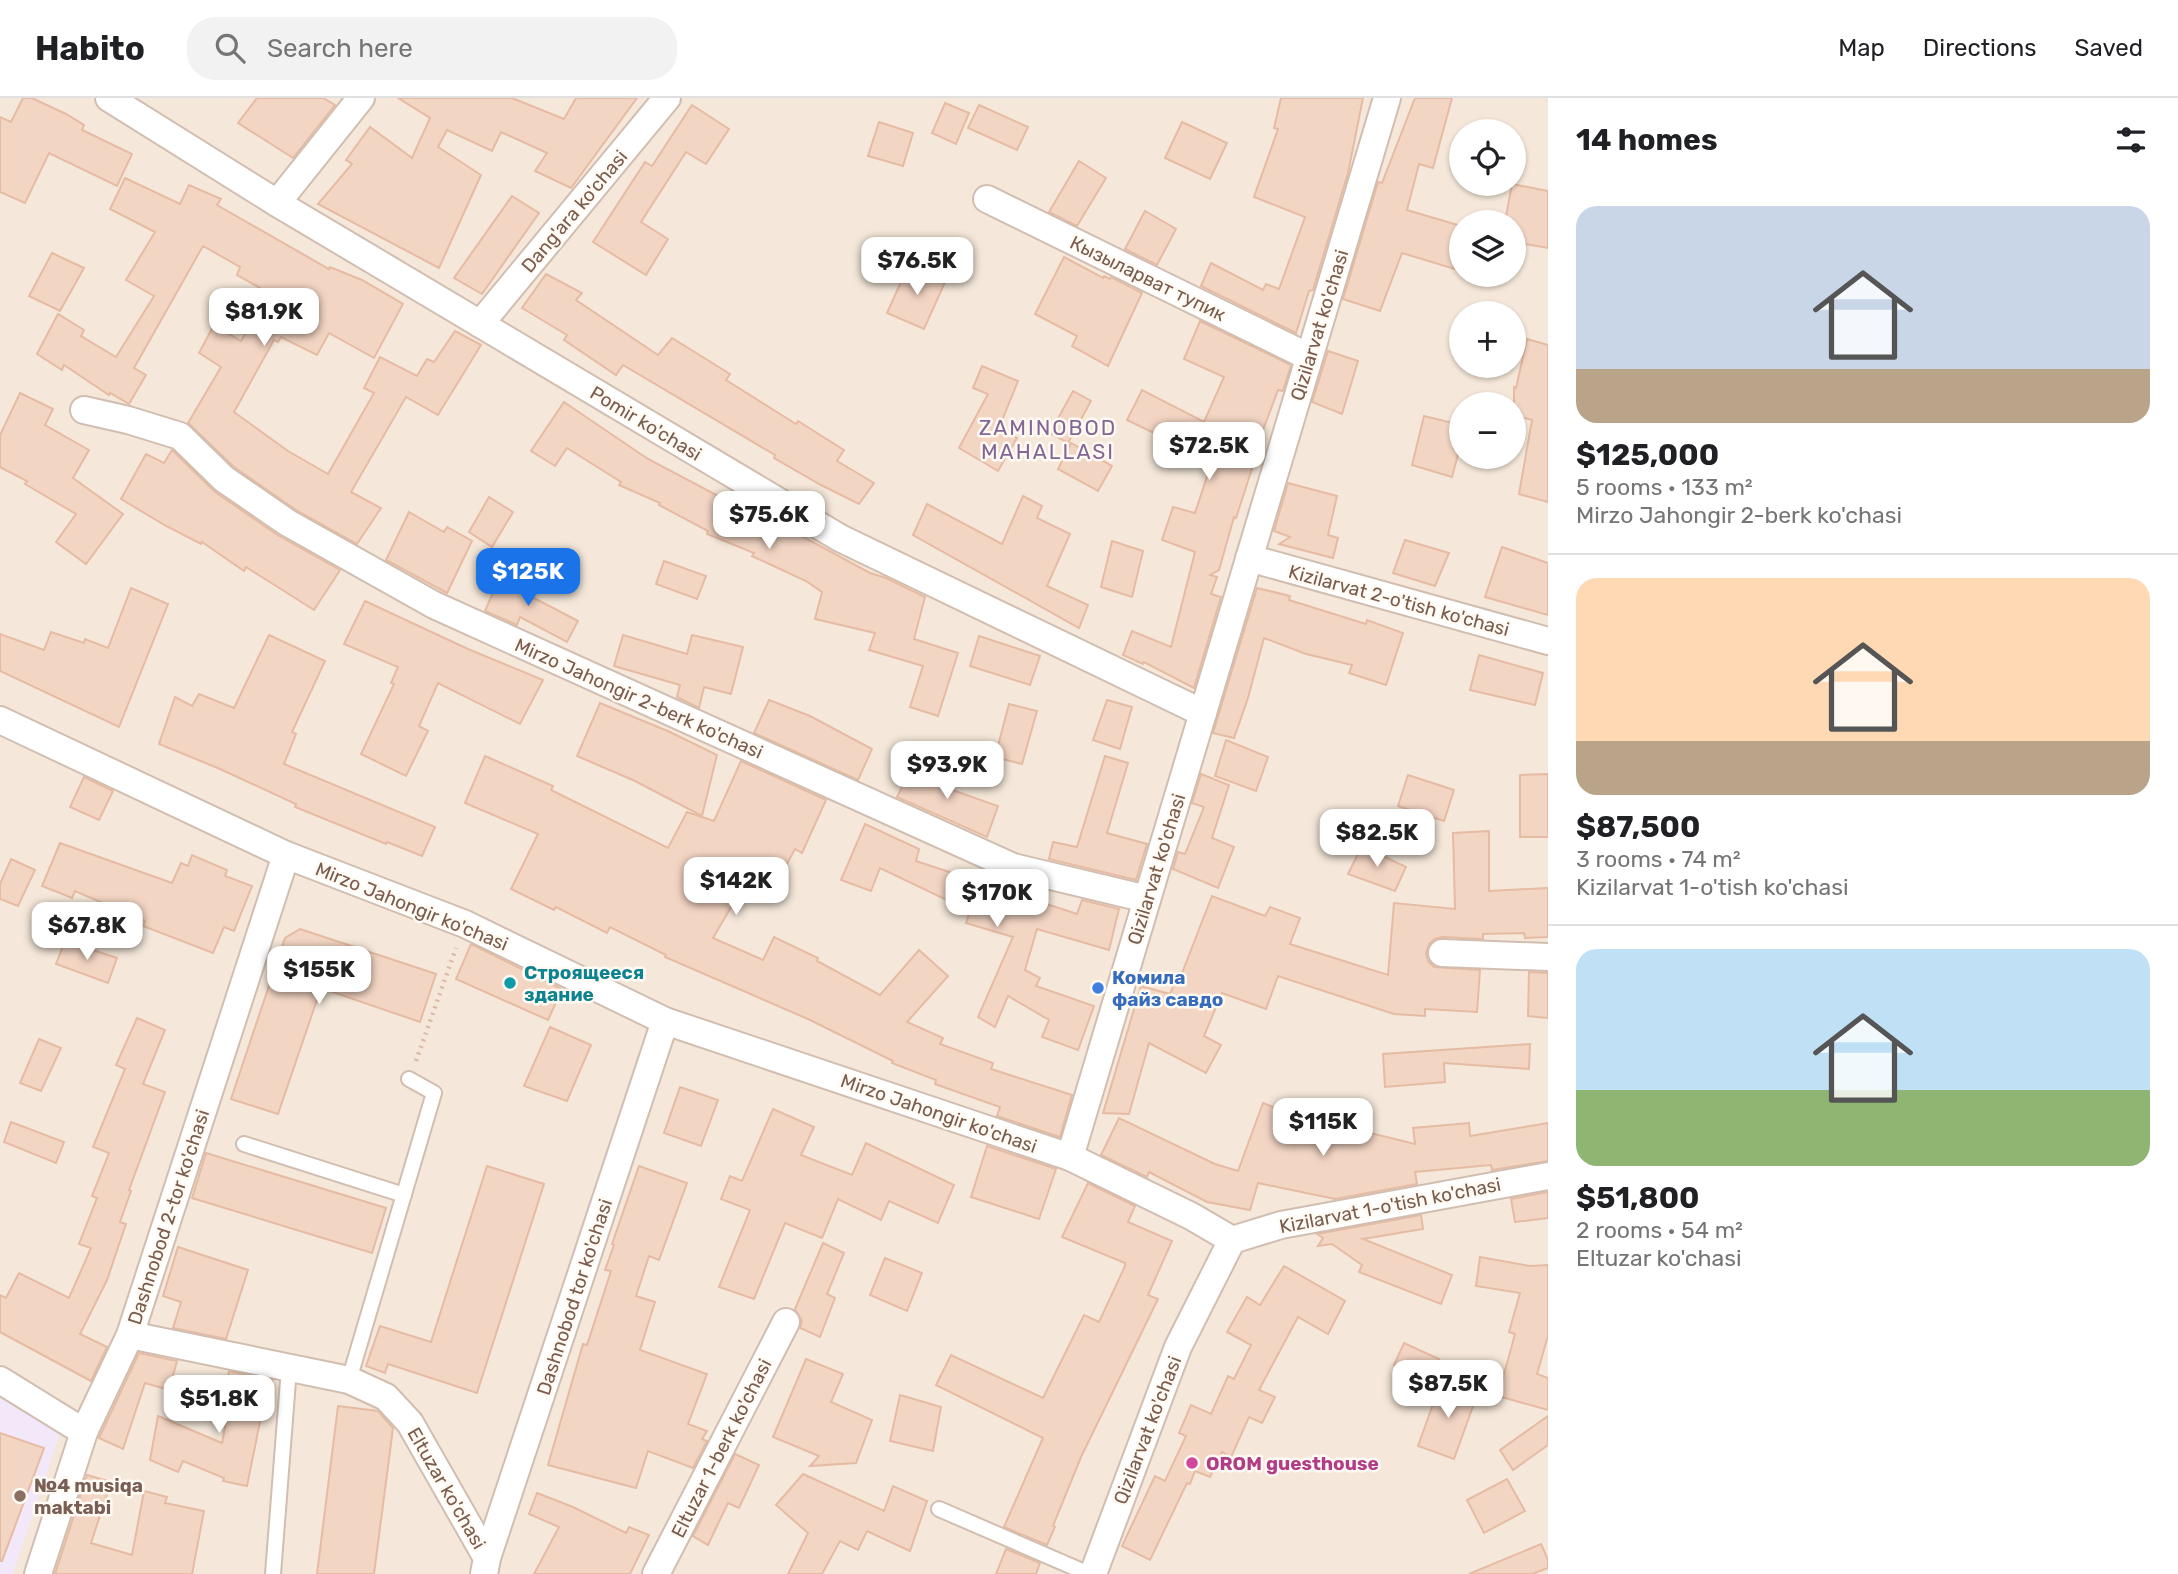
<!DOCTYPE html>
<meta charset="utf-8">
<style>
body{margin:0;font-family:Rubik,sans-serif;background:#f2f2f2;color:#202124;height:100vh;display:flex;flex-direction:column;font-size:26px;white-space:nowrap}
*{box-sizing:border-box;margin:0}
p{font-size:23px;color:#757577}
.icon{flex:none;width:38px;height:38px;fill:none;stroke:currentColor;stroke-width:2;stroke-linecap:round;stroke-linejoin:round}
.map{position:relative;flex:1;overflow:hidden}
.drawer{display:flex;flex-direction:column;background:#fff;width:630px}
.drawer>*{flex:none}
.controls{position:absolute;left:1449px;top:21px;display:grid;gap:14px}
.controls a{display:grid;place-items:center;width:77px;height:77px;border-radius:50%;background:#fff;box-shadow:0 2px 5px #0004;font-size:35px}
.price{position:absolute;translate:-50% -60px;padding:0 16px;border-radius:14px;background:#fff;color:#222;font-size:23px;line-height:46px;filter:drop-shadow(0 2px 4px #0008)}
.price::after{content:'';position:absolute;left:50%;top:42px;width:21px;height:16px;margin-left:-10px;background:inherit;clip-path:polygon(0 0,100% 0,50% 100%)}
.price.on{background:#1a73e8;color:#fff}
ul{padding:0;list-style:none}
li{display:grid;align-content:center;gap:14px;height:371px;padding:0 28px}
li+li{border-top:2px solid #e0e0e0}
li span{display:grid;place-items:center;height:217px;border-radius:21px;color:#555}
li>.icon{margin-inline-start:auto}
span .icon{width:126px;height:126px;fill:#fffc;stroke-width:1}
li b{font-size:30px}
h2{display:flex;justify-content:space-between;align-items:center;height:84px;padding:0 28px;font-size:30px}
header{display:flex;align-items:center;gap:42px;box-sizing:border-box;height:98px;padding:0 35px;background:#fff;border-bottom:2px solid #e0e0e0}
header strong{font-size:33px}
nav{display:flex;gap:38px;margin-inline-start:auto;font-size:24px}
.search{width:490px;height:63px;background:#f2f2f2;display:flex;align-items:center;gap:18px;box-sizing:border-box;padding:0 24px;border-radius:28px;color:#757577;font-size:26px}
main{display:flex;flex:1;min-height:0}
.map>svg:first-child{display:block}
.residential{fill:#f5e8da;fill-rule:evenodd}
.education{fill:#f3e8fa}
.building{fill:#f3d5c3;stroke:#e6bba3;stroke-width:2}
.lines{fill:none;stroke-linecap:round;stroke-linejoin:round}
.service-casing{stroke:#d1beb0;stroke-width:18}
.minor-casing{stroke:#d1beb0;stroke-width:30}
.path{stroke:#d9b8a5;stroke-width:4.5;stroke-dasharray:2 5;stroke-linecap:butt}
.service{stroke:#fff;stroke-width:14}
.minor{stroke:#fff;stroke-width:26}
.culture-dot{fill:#0f9aa8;stroke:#fffaf3;stroke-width:2.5}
.shop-dot{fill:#3f7fe0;stroke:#fffaf3;stroke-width:2.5}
.hotel-dot{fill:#d1479c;stroke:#fffaf3;stroke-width:2.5}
.education-dot{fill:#8d6e63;stroke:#fffaf3;stroke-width:2.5}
.labels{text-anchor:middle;stroke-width:5;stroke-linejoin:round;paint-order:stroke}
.street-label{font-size:19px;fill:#7a5c4d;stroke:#fffaf3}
.culture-label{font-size:19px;font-weight:bold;fill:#0d838f;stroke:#fffaf3;text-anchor:start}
.shop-label{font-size:19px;font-weight:bold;fill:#366cbe;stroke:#fffaf3;text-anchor:start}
.hotel-label{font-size:19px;font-weight:bold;fill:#b23c85;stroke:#fffaf3;text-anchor:start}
.education-label{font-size:19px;font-weight:bold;fill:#785e54;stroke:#fffaf3;text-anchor:start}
.neighbourhood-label{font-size:21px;letter-spacing:2px;fill:#846695;stroke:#fffaf3}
</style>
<header>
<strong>Habito</strong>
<div class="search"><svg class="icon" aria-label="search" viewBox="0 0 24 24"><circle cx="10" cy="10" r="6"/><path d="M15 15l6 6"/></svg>Search here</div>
<nav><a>Map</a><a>Directions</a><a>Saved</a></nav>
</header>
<main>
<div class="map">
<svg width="1548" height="1476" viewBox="0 0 1548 1476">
<rect width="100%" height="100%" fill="#fdf6ec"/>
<path class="residential" d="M 0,0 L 1548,0 L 1548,1476 L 0,1476 ZM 1461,33 L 1514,33 L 1514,86 L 1461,86 ZM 1461,124 L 1514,124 L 1514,177 L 1461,177 ZM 1461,215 L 1514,215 L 1514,268 L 1461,268 ZM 1461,306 L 1514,306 L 1514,359 L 1461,359 Z"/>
<polygon class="education" points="0,1279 65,1320 13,1476 0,1476"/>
<g class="building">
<polygon points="23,0 32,0 66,16 84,27 82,32 132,56 117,88 49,55 25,105 0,94 0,19 11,24"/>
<polygon points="257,0 323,0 335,7 293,60 238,25"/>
<polygon points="398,0 512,0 564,21 576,0 637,0 571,90 535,73 547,55 501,34 492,53 447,32 438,49 481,77 439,170 318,106 352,66 346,62 370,29 412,60 430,20"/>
<polygon points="1281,0 1363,0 1348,75 1313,192 1309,193 1296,235 1201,188 1211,165 1263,192 1266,186 1279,191 1305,119 1254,99 1278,31 1274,30"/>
<polygon points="1415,0 1452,0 1433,70 1419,66 1407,112 1461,128 1461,173 1402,155 1380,213 1343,201 1378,84 1382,85"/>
<polygon points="945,5 969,15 956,46 932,35"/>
<polygon points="692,7 729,31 706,66 686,54 641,124 668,141 646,177 593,144 645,64 652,68"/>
<polygon points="979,7 1028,29 1017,52 968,30"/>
<polygon points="879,24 913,35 903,68 868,58"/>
<polygon points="1182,24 1227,45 1210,81 1165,60"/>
<polygon points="1079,63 1106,80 1077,128 1049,114"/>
<polygon points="125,80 180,106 189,87 221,101 217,107 329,171 330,169 362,182 403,206 374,260 329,235 317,257 281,239 278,244 274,242 234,314 288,353 328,376 374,295 364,290 380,259 417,278 427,261 434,264 455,233 481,247 438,317 406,299 351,394 381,410 357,446 296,412 234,369 188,325 221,269 199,255 214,227 241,243 269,195 237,177 240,169 203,148 134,270 146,277 129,306 110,295 109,297 64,267 62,272 37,256 58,216 84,232 81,238 116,259 154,198 126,182 155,134 110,111"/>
<polygon points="1512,86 1548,93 1548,150 1514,144 1514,124 1505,124"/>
<polygon points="512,98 539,115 482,196 454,180"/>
<polygon points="1145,113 1176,131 1157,167 1125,151"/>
<polygon points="52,155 84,170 60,213 29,198"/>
<polygon points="1064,159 1103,180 1104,178 1110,181 1111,179 1142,195 1108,268 1072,248 1077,238 1035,216"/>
<polygon points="909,166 946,182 924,231 887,215"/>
<polygon points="546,176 582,195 576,202 658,257 672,240 730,276 726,282 796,326 798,323 844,352 837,363 874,385 859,406 821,387 774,360 775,357 623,267 616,277 564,242 567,237 522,210"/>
<polygon points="1200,223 1291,267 1283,293 1278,292 1257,348 1259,349 1236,420 1234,419 1219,472 1210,477 1217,479 1211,496 1221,499 1194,590 1144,564 1143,566 1123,557 1132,533 1171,549 1195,454 1162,442 1173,409 1195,415 1212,363 1127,322 1142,292 1204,324 1224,279 1184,261"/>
<polygon points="1527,241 1548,247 1548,404 1519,396 1532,322 1514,317 1514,289 1516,290"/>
<polygon points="1328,253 1358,263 1342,316 1312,304"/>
<polygon points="982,268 1018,283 999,330 1017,340 998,373 959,350 988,296 973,290"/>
<polygon points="1073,293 1091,303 1068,345 1050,335"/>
<polygon points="20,295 53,311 45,327 89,352 73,380 123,416 86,466 56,444 76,416 25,386 27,383 0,369 0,337"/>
<polygon points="564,304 648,361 722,400 772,422 870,475 886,480 925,499 914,541 958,555 938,618 910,609 923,568 869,552 875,535 815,521 822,494 806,483 752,458 754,455 707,436 708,433 659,407 660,405 619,387 621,384 567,350 555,368 531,353"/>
<polygon points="1424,318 1461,327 1461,345 1452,379 1412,367"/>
<polygon points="1071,345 1112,368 1098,393 1058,371"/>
<polygon points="172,352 215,394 279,438 340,472 314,512 246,469 244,473 202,444 201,446 166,428 121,401 146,356 164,365"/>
<polygon points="1288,385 1337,398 1328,437 1338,440 1333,460 1279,446 1290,439 1274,433"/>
<polygon points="1023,398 1042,408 1037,420 1070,436 1047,488 1088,507 1079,530 913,437 927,406 1002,446"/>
<polygon points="489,399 513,414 492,449 469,434"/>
<polygon points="409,414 444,434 447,429 472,443 447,495 386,462"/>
<polygon points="1405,442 1449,455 1435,488 1393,475"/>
<polygon points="1112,443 1143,453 1132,499 1101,489"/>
<polygon points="1502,449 1548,465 1548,517 1485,499"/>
<polygon points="664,463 706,478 697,501 656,486"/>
<polygon points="502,474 535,488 530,498 578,523 567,544 520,519 517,527 485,513"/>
<polygon points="131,490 168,506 119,629 0,573 0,536 44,552 51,534 84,545 85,541 108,550"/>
<polygon points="1257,490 1290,498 1289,502 1366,526 1367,522 1403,535 1386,587 1349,575 1352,567 1306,556 1264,540 1248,600 1234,640 1213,635"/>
<polygon points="365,503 468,551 543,582 520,626 438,585 419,628 428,633 406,678 361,656 394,586 391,585 398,569 344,546"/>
<polygon points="269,537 325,563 292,634 296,636 284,666 435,729 422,758 387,744 386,746 295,709 296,706 220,671 159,646 175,599 192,608 199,596 234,610"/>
<polygon points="623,537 687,556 692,537 743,549 731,596 704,589 699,610 677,599 680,587 614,568"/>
<polygon points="979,538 1040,558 1030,587 970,568"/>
<polygon points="1479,557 1543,575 1535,607 1470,592"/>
<polygon points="769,602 810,618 872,651 858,682 754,635"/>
<polygon points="1107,602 1132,609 1120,651 1093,642"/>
<polygon points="600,605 670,634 717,657 702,718 635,683 577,658"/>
<polygon points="1009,606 1037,613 1022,666 995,659"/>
<polygon points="1226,642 1268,659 1256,693 1215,678"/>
<polygon points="485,658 553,688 551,692 668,750 687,714 714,723 741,663 826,702 802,755 795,751 772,793 748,780 713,840 763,862 774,839 818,860 817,863 880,897 919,852 948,878 907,924 943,940 940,946 993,965 991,971 1072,997 1060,1039 997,1018 1000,1009 935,986 936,982 892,965 893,963 808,921 665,859 666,857 610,829 607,835 556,809 554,812 511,791 538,736 465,705"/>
<polygon points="1105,658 1128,665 1107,735 1147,746 1136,782 1049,761 1053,744 1077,749"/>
<polygon points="914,665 939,677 935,686 998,708 987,739 897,699"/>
<polygon points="1201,676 1229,687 1212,740 1234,749 1218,790 1173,771 1178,754 1185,756 1204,709 1192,705"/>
<polygon points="1548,676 1548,739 1520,739 1520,677"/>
<polygon points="1408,677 1454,692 1444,723 1398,708"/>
<polygon points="84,679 113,693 99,722 70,709"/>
<polygon points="865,726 919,751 916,763 1077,816 1082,802 1119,811 1109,852 1037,831 1025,872 1040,880 1036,888 1094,908 1078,952 1042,939 1049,922 1008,898 995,929 978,919 1013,839 966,825 970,813 880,770 871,793 841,782"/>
<polygon points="1489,733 1489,793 1548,790 1548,839 1525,840 1524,835 1483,836 1483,841 1442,839 1435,841 1429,846 1426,855 1428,863 1434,869 1480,872 1477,914 1425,911 1425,918 1394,916 1278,878 1266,911 1222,895 1204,938 1221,947 1206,975 1149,945 1129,1016 1103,1015 1141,888 1170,896 1179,874 1182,875 1212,798 1265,818 1270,809 1300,820 1290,846 1388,877 1394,805 1455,811 1453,735"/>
<polygon points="60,745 172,785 181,765 188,768 192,757 227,772 225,778 252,788 234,833 224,829 213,855 143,828 145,823 75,793 72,800 42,788"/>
<polygon points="1362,748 1406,769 1395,793 1348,776"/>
<polygon points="11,761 35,772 18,808 0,801 0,786"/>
<polygon points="300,831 436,876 420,924 321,890 278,1016 231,1001 285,840"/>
<polygon points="65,843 117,860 108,885 56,866"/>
<polygon points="471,846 562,891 548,922 456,881"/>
<polygon points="1529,874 1548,875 1548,920 1528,918"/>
<polygon points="137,920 165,932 143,986 165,994 129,1092 131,1093 120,1124 126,1126 107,1182 80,1236 107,1249 91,1283 0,1234 0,1197 6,1200 19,1175 69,1200 91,1150 79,1146 97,1100 92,1098 109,1055 93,1049 125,971 116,967"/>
<polygon points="550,929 591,947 567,1003 524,988"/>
<polygon points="39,941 61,950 41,993 20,985"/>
<polygon points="1530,946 1529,971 1444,965 1445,984 1385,989 1383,956"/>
<polygon points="680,989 718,1002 701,1048 664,1035"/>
<polygon points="1263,1005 1285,1014 1283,1020 1344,1036 1346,1029 1415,1046 1413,1030 1469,1025 1470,1038 1548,1025 1548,1063 1492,1072 1491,1067 1415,1074 1417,1086 1335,1101 1258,1085 1250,1112 1207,1104 1149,1074 1147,1079 1101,1057 1119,1020 1215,1066 1238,1073"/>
<polygon points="773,1011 814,1029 801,1057 852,1077 866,1045 954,1087 938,1125 889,1103 881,1122 838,1101 822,1140 785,1125 754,1201 719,1189 750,1112 721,1101 730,1078 742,1083"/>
<polygon points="11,1024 64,1044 56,1065 4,1044"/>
<polygon points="987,1048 1056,1071 1039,1121 971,1099"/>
<polygon points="206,1055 386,1110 372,1155 192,1100"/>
<polygon points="487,1068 544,1086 477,1295 388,1266 385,1275 366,1268 380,1228 431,1244"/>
<polygon points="639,1068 687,1085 659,1162 649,1158 636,1198 655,1204 640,1252 707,1276 688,1326 707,1333 702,1341 707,1343 693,1370 648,1353 636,1390 548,1367 583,1246 587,1247 611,1173 605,1172 614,1147 612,1146"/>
<polygon points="1088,1085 1135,1108 1128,1124 1172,1143 1148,1197 1158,1201 1081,1359 1053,1428 1055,1429 1047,1447 1004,1429 1043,1340 936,1287 951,1257 1043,1300 1084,1217 1099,1224 1125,1168 1125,1165 1062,1139"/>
<polygon points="1548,1094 1548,1120 1515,1124 1511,1101"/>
<polygon points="1421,1117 1423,1131 1363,1141 1452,1177 1441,1206 1359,1174 1362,1167 1332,1146 1318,1148 1323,1140 1317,1136"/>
<polygon points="823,1145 844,1155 827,1196 835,1200 820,1239 800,1230 802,1223 795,1211"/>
<polygon points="178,1149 248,1172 226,1241 173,1230 181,1204 163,1198"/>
<polygon points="1480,1159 1530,1168 1548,1167 1548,1238 1537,1276 1548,1280 1548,1312 1498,1298 1515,1236 1509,1234 1520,1195 1476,1188"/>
<polygon points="885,1160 922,1175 907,1213 870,1197"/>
<polygon points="1284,1168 1345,1203 1328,1236 1298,1219 1259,1292 1275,1299 1262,1325 1249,1319 1231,1359 1222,1354 1210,1379 1195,1373 1190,1386 1187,1385 1150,1462 1122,1448 1155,1378 1165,1383 1186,1338 1179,1335 1191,1307 1211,1316 1228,1278 1234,1281 1251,1247 1227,1234 1247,1199 1260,1207"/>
<polygon points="1404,1245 1439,1261 1428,1284 1394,1267"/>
<polygon points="139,1255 177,1263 169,1292 145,1285 123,1351 99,1340"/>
<polygon points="806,1261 843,1276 831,1304 872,1322 856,1365 810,1368 819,1358 773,1339"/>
<polygon points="229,1273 272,1282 268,1304 264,1304 247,1388 223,1383 224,1380 183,1363 178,1374 150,1362 158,1318 222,1345 231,1298 225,1297"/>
<polygon points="1441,1284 1477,1297 1454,1361 1418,1348"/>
<polygon points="900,1297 941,1309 933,1353 890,1343"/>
<polygon points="338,1308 378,1313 393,1330 374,1476 317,1476"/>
<polygon points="1548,1318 1548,1347 1513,1372 1500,1352"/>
<polygon points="0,1335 44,1350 2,1463 0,1463"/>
<polygon points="735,1356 759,1367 739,1410 728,1405 708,1447 693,1438"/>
<polygon points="803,1376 884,1413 893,1388 927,1403 910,1453 867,1433 858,1452 840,1443 822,1476 788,1476 808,1435 776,1407"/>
<polygon points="87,1377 111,1384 91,1445 132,1457 144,1393 167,1399 165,1405 204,1413 192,1476 55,1476"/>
<polygon points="1507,1381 1525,1413 1484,1435 1467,1402"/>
<polygon points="537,1395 573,1409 626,1435 629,1429 649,1437 630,1476 534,1476 559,1429 529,1416"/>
<polygon points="1541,1446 1548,1462 1548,1470 1532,1476 1469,1476"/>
<polygon points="1006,1451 1040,1465 1036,1476 996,1476"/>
</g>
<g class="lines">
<defs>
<g id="service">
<polyline points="244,1046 404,1097"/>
<polyline points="349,1282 434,995 409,981"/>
<polyline points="939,1411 1089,1476"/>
<polyline points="273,1476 289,1270"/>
</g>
<g id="minor">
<polyline points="109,0 277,105 840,440 1203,615"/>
<polyline points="987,101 1309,259"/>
<polyline points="277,105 361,0"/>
<polyline points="480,226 667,0"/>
<polyline points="84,312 128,322 180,338 224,381 288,425 434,507 1013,769 1147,801"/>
<polyline points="1249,460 1548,543"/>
<polyline points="0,622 286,757 465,826 665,923 1070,1059 1191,1118 1232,1142 1178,1249 1093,1476"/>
<polyline points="1442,855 1548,859"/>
<polyline points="1070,1059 1387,0"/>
<polyline points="1232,1142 1281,1127 1548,1078"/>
<polyline points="130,1237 349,1282 386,1299 410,1325 487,1460"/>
<polyline points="0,1282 84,1334"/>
<polyline points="38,1476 84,1334 130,1237 286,757"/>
<polyline points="484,1476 487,1460 665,923"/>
<polyline points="656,1476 786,1224"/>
</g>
</defs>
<use href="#service" class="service-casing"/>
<use href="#minor" class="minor-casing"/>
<polyline class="path" points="416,963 456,850"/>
<use href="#service" class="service"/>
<use href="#minor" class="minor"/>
</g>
<circle class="culture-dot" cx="510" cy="885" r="7"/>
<circle class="shop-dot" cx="1098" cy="890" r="7"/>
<circle class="hotel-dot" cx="1192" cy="1365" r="7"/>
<circle class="education-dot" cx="20" cy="1398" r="7"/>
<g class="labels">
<g class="street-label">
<text transform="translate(574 113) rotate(-50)" y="7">Dang'ara ko'chasi</text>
<text transform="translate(1148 180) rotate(26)" y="7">Кызыларват тупик</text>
<text transform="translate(1319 227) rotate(-73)" y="7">Qizilarvat ko'chasi</text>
<text transform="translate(646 325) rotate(31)" y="7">Pomir ko'chasi</text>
<text transform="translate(1399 502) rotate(15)" y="7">Kizilarvat 2-o'tish ko'chasi</text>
<text transform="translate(639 600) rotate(24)" y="7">Mirzo Jahongir 2-berk ko'chasi</text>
<text transform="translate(1156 771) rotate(-73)" y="7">Qizilarvat ko'chasi</text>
<text transform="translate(412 808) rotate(22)" y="7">Mirzo Jahongir ko'chasi</text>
<text transform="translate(939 1015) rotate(19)" y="7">Mirzo Jahongir ko'chasi</text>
<text transform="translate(1390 1107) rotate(-11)" y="7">Kizilarvat 1-o'tish ko'chasi</text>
<text transform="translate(168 1119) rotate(-72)" y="7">Dashnobod 2-tor ko'chasi</text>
<text transform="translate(574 1199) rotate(-72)" y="7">Dashnobod tor ko'chasi</text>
<text transform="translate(1147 1332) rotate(-69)" y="7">Qizilarvat ko'chasi</text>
<text transform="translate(721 1350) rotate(-63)" y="7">Eltuzar 1-berk ko'chasi</text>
<text transform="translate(447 1390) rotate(60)" y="7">Eltuzar ko'chasi</text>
</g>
<g class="culture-label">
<text x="524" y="881">Строящееся<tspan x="524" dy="22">здание</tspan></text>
</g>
<g class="shop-label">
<text x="1112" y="886">Комила<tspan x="1112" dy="22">файз савдо</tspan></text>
</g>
<g class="hotel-label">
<text x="1206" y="1372">OROM guesthouse</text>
</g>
<g class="education-label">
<text x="34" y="1394">№4 musiqa<tspan x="34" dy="22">maktabi</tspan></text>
</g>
<g class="neighbourhood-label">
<text x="1048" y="337">ZAMINOBOD<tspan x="1048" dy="24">MAHALLASI</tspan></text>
</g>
</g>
</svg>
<div class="controls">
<a><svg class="icon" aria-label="locate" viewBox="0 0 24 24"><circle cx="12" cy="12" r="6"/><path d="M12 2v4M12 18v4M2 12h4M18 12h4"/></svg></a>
<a><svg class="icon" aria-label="layers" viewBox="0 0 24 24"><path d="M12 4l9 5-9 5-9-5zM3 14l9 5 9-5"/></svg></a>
<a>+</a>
<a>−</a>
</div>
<b class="price" style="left:917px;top:199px">$76.5K</b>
<b class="price" style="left:264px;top:250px">$81.9K</b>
<b class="price" style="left:1209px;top:384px">$72.5K</b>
<b class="price" style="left:769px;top:453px">$75.6K</b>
<b class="price on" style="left:528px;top:510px">$125K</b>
<b class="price" style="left:947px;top:703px">$93.9K</b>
<b class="price" style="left:1377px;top:771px">$82.5K</b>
<b class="price" style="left:736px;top:819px">$142K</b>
<b class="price" style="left:997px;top:831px">$170K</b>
<b class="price" style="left:87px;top:864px">$67.8K</b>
<b class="price" style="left:319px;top:908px">$155K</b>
<b class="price" style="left:1323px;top:1060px">$115K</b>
<b class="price" style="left:1448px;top:1322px">$87.5K</b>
<b class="price" style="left:219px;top:1337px">$51.8K</b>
</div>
<section class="drawer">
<h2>14 homes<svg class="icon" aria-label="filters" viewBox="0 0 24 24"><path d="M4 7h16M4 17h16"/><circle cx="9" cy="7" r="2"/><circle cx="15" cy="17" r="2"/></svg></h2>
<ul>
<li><span style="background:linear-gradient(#c9d6e8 75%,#b9a48a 0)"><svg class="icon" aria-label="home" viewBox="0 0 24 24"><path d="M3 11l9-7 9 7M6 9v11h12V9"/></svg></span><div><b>$125,000</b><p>5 rooms · 133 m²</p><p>Mirzo Jahongir 2-berk ko'chasi</p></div></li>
<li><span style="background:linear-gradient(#ffd9b3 75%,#b9a48a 0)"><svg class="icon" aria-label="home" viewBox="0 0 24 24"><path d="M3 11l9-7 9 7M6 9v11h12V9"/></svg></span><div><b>$87,500</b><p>3 rooms · 74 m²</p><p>Kizilarvat 1-o'tish ko'chasi</p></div></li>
<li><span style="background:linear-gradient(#bfe0f5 65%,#8fb573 0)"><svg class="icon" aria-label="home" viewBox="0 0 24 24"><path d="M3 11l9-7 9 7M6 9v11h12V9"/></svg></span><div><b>$51,800</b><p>2 rooms · 54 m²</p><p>Eltuzar ko'chasi</p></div></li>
</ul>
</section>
</main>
